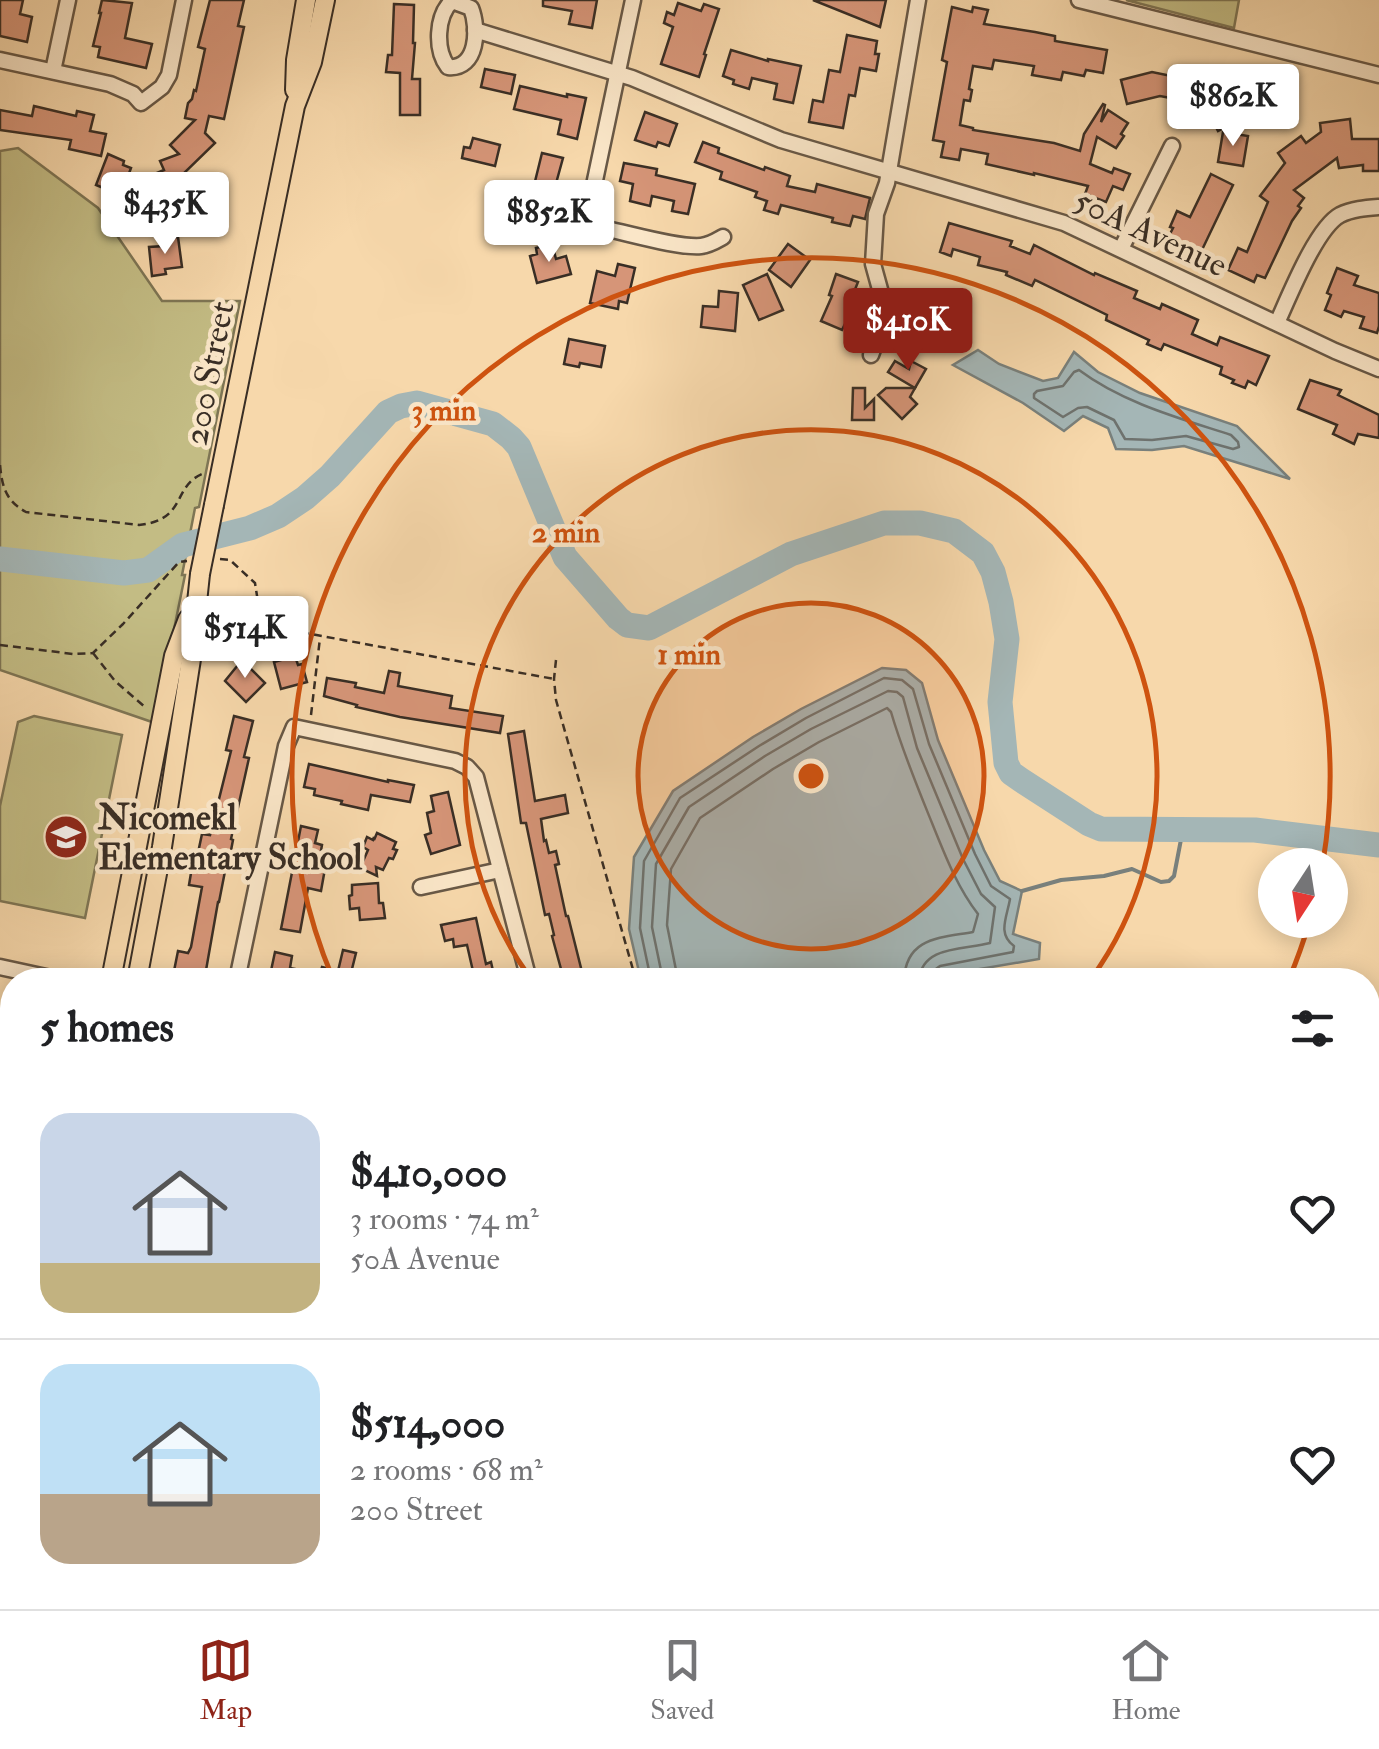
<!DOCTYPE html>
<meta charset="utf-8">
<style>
body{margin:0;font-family:"IM FELL Double Pica",serif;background:#f2f2f2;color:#202124;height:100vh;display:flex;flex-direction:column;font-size:38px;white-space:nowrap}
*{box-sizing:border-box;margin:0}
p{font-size:32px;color:#757577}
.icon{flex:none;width:55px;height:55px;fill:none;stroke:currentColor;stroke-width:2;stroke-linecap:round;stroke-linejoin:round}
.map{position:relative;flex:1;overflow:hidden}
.details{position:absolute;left:0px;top:968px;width:1380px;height:642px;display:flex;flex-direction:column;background:#fff;border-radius:40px 40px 0 0;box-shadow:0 5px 25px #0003}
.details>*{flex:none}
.needle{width:65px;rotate:192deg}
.controls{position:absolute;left:1258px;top:848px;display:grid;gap:20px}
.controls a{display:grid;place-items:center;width:90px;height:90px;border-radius:50%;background:#fff;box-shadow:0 5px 25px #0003;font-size:50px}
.price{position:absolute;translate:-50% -85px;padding:0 22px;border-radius:10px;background:#fff;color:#222;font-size:32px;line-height:65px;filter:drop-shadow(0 2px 5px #0008)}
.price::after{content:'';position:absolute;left:50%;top:60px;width:30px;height:22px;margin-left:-15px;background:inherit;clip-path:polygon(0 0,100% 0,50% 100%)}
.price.active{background:#8f2418;color:#fff}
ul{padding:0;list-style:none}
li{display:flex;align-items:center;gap:30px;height:250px;padding:0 40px}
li+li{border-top:2px solid #e0e0e0}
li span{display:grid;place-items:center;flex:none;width:280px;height:200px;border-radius:30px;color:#555}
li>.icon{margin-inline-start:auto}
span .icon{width:120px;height:120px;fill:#fffc;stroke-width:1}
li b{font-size:42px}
h2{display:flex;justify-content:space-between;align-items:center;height:120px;padding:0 40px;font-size:42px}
.tabs{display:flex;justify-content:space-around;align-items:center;height:140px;border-top:2px solid #e0e0e0;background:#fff;font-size:28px;color:#757577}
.tabs a{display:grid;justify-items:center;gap:5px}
.tabs .active{color:#8f2418}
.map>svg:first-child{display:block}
.green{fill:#c3bc84;stroke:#7e7554;stroke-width:2.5}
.water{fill:#a4b6b6;stroke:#79807c;stroke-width:2.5}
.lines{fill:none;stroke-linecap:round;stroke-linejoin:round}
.shore{stroke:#6e726e;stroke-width:2.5}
.stream{stroke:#79807c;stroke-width:4}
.river{stroke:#a4b6b6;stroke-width:25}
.building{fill:#d69578;stroke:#392e25;stroke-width:2.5}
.minor-casing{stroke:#685846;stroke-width:19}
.major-casing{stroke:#392e25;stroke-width:22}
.path{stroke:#392e25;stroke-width:2.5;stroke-dasharray:8 5;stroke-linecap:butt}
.minor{stroke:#fae6c8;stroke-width:14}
.major{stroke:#f7d8ab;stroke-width:18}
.major-bridge-casing{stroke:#392e25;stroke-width:22;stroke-linecap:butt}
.major-bridge{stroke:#f7d8ab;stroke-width:18}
.ring{fill:none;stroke:#ce5310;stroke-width:5}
.labels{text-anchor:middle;stroke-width:9;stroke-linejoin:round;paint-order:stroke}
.street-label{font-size:35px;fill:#392e25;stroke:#fae6c8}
.poi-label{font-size:35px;font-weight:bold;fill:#392e25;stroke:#fae6c8;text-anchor:start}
.centre{fill:#ce5310;stroke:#fae6c8;stroke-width:5}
.ring-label{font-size:30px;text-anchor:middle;font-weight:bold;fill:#ce5310;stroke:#fae6c8;stroke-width:9;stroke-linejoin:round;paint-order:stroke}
</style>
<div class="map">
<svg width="1379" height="1609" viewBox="0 0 1379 1609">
<rect width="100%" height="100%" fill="#f7d8ab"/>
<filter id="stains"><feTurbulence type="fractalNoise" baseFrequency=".002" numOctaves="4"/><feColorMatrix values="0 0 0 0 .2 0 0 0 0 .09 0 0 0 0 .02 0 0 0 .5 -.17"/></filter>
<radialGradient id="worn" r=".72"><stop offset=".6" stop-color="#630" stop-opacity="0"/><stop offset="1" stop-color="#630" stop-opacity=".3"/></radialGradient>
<g class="green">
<polygon points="1126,0 1239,0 1234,28"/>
<polygon points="18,148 98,208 162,301 240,301 199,507 195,508 182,575 185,575 155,723 0,670 0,151"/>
<polygon points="34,716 122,735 85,918 0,901 0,806 18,722"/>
<polygon points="988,1598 1164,1598 1178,1609 986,1609"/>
</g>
<g class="water">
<polygon points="978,350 999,364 1043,381 1058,378 1074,352 1098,372 1140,393 1237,426 1290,479 1184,446 1152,450 1116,449 1108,428 1083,416 1064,431 1023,403 953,365"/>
<polygon points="882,668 906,670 922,683 938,740 984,850 1000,881 1022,891 1013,934 1040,943 1039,959 927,978 645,980 640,976 629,929 634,857 673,791 753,737 801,709"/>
<polygon points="1368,1115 1379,1117 1379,1367 1368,1369"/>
</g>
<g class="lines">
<g class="shore">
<path d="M 1079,370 C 1123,403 1179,418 1231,435 L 1238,442 L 1239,447 L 1233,449 L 1186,436 L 1152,440 L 1125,439 L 1114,420 L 1087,407 L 1078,408 L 1063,417 L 1034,398 L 1034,394 L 1037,391 L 1063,386 L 1074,372 Z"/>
<path d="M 651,980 L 640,928 L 644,861 L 680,798 L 759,746 L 806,718 L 884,678 L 902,680 L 913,689 L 929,744 L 975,854 L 991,886 L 1010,899 C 1007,917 997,934 1014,946 L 1013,952 L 940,966 L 933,971 L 932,980"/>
<path d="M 663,980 L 652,927 L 656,864 L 689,807 L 765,756 L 811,729 L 888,691 L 897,692 L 903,697 L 917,748 L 963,859 L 981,894 L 995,907 L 990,943 C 964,950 922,945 919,980"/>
<path d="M 678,980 L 667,925 L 671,869 L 700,818 L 773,769 L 819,742 L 887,708 L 891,712 C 902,750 917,786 932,823 C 945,855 957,887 978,914 L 973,932 C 940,938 906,937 904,980"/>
</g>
<g class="stream">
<polyline points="1022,891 1061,880 1104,876 1132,869 1161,882 1169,881 1174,876 1183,829"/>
<polyline points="510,1598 512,1609"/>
<path d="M 67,1609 C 75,1604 87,1605 93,1598"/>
</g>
<polyline class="river" points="0,559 124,573 148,570 183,545 250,528 278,516 305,498 330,476 388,412 401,406 417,403 493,424 511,438 519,447 565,557 618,618 627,625 649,628 791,554 884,523 920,523 954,531 983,553 993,572 1001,602 1007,639 1000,702 1006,763 1011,773 1021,780 1089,824 1101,829 1255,830 1379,845"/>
</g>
<g class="building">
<polygon points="0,0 23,0 20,14 32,17 27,42 0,36"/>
<polygon points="102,0 132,3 125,38 152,44 146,68 98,57 100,47 93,46 101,13 99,13"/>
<polygon points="210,0 244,0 238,26 244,27 224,119 209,116 205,133 215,143 182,175 188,190 168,198 157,173 164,170 160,161 179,154 170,145 195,120 185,118 188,103 192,99 194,90 196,91 205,49 198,47"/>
<polygon points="543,0 597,0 592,28 569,24 572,11 543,6"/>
<polygon points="813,0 886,0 880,27"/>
<polygon points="678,3 701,11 704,4 719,9 704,54 706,55 699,77 661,64 673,27 664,23 667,12 674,15"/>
<polygon points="394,4 414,5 413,43 415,43 412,79 420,79 420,115 400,115 400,73 386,72 388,55 392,55"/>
<polygon points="952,7 972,12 973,7 988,10 984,24 1035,32 1055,36 1055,41 1107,50 1103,73 1086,70 1084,76 1063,72 1061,80 1032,75 1034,66 994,60 992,69 973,66 969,89 972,90 970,101 964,100 960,125 973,128 973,130 1054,143 1080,151 1084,134 1103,104 1105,105 1101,122 1108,110 1128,123 1121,134 1124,136 1116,148 1097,137 1090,164 1112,173 1114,168 1130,174 1123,190 1113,186 1106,202 1085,194 1088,186 1034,173 1034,175 986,164 988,154 961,149 959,160 941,157 944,142 933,140 947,62 942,60"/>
<polygon points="847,35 877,41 875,54 879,54 876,71 860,68 855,96 849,95 843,128 809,122 813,100 823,102 829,70 840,72"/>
<polygon points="731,50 768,61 768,59 801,66 793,103 774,99 777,84 752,78 749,89 733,84 734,80 723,76"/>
<polygon points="1183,68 1196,71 1194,81 1201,82 1197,103 1160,96 1127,104 1121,80 1152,72 1181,78"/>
<polygon points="485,69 515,75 511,94 481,87"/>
<polygon points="1232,83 1249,114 1218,131 1202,100"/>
<polygon points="520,86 567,97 567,94 586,98 577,139 558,134 561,120 514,109"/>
<polygon points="34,106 76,116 77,111 94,115 90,131 106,134 101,156 69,149 71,140 0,130 0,110 32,116"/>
<polygon points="645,112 677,124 669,146 658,142 656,147 635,140"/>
<polygon points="1350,119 1352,139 1379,139 1379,171 1363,171 1363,165 1339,168 1337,158 1294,190 1304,198 1298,206 1301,208 1292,221 1265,278 1257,275 1254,282 1228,270 1238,248 1247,252 1268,202 1260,196 1285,163 1278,153 1301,136 1306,143 1321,132 1320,123"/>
<polygon points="1223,132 1248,136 1243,166 1218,162"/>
<polygon points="473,138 500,145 495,166 462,158 464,147 470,148"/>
<polygon points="703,142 719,148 718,153 764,170 765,167 790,176 787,186 815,192 817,184 870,198 865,219 853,216 850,226 832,222 833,218 781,205 778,214 764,210 767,201 755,197 757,192 720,179 722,172 695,162"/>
<polygon points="542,153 563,158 544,227 525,222"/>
<polygon points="108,154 124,161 123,165 131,168 121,195 96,185"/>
<polygon points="624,163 657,169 656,175 695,184 688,214 672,211 674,201 652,196 650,206 630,201 633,184 620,181"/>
<polygon points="1211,174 1233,185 1201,252 1168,238 1173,228 1170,227 1177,211 1190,217"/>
<polygon points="949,223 1012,241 1010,246 1030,254 1034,245 1094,275 1095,273 1137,291 1134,298 1160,309 1162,304 1198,320 1192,334 1217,345 1220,337 1269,356 1256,385 1248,381 1245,388 1232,383 1234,380 1220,374 1222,367 1164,344 1161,350 1147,344 1149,340 1106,320 1107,315 1035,280 1032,286 1006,275 1007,272 978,265 980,257 953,249 951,256 940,252"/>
<polygon points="178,237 182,267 165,269 166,274 152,276 149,247 164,246 163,238"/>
<polygon points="552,244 556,259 566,256 571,274 537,283 530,256 537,254 536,248"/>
<polygon points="788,244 810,260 791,287 769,270"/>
<polygon points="618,264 635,268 627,303 619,301 618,309 590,303 597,271 615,276"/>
<polygon points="1337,268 1358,276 1354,285 1379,293 1379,326 1377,333 1360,328 1364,317 1344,311 1341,317 1325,310 1331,295 1327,293"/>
<polygon points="767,274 783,310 759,320 743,285"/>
<polygon points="836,274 858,282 854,292 862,294 856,311 861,313 855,326 846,322 842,330 821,321 832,296 829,295"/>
<polygon points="719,291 738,293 735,331 701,327 703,306 718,307"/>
<polygon points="929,301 946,305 934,351 915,346 917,337 905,334 913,305 927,309"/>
<polygon points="569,339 605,346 601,367 580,363 579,367 564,364"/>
<polygon points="895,361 909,369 911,361 926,369 915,388 888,372"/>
<polygon points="1310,380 1341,390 1338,395 1379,415 1379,438 1358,434 1354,444 1333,434 1337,425 1298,409"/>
<polygon points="853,388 865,388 865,408 874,399 874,420 852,420"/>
<polygon points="886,388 915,388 910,397 917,404 902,419 878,395"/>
<polygon points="295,656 298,665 302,664 307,682 281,689 274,662"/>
<polygon points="242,660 265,683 246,702 225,681"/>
<polygon points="389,671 400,673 398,686 452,696 450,708 503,716 500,733 400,717 356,707 357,705 324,696 327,678 356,683 355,687 384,693"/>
<polygon points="234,716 253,721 244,757 249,758 231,839 233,840 229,861 227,861 219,902 218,902 205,976 196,975 174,971 178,951 188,953 191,947 202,887 189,885 192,867 195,867 202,834 210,835 231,751 226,750"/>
<polygon points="524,731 535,801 565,795 568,813 541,819 544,841 546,840 549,853 556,851 559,864 555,865 566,916 568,916 584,980 564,980 552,936 554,935 549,914 545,915 526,823 521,823 508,734"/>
<polygon points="309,764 388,782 388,780 414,785 410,802 371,795 368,810 341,804 342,801 314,795 315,789 304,787"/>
<polygon points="448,792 460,845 431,854 425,835 431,833 427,813 434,811 431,796"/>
<polygon points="301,826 318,830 315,843 322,845 319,862 326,863 321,891 308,888 300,932 281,929"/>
<polygon points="377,833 396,842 393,849 397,850 393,859 389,858 383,870 376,867 377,876 360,868 368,850 363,847 367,837 373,840 374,837 374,840"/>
<polygon points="378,883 379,903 383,903 385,918 360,920 359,908 350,909 349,896 352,895 352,885"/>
<polygon points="476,918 486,964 491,962 495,980 475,980 467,945 454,947 453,939 445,941 441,925"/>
<polygon points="343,950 356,953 351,973 358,974 357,980 269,980 275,952 292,956 290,968 320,974 322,967 338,971"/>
<polygon points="0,1155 12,1158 12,1203 0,1200"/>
<polygon points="0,1253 12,1255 12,1301 0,1298"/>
<polygon points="228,1598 308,1598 310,1609 230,1609"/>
<polygon points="340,1598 401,1598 402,1609 342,1609"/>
<polygon points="623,1598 693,1598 700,1599 698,1609 652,1609 622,1603"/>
<polygon points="1298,1598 1324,1598 1354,1603 1354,1609 1296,1609"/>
</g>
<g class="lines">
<defs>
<g id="minor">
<path d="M 633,0 L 590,204 L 590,220 L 597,226 L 607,229 C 631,234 679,248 701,246 C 710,245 716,241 723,237"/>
<polyline points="1079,0 1379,75"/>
<path d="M 452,1 L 471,8 C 479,28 478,70 448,67 C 435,50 436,16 452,1 Z"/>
<polyline points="475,30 632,78 781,140 1064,223 1335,351 1379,369"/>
<polyline points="0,60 110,84 133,94 141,103 162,87 169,75 184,0"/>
<polyline points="53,71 68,0"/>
<polyline points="1121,249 1172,146"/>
<path d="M 1277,323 C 1289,297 1316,228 1340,215 C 1352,209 1366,208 1379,207"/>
<polyline points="871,355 883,322 881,293 873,264 876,214 887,183 918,0"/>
<polyline points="421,887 500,870"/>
<polyline points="0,967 60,980"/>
<polyline points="237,980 286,746 294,727 455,761 467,767 476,777 529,980"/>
<polyline points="1175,1598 1192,1609"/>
<polyline points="1220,1598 1239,1609"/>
<polyline points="890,1609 892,1598"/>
<polyline points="1252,1609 1257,1598"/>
</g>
<g id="major">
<polyline points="295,90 296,60 306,0"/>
<polyline points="214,505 295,106 312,62 325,0"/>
<polyline points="111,980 174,656 188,619"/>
<polyline points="137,980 162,847 191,659 200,574"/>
<polyline points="0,1532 12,1471"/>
<polyline points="1,1609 12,1551"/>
</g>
</defs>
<use href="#minor" class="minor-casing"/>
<use href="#major" class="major-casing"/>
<g class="path">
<path d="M 0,465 C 2,487 6,501 26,512 L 139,525 C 187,520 172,487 202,474"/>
<polyline points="220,559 230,560 255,583 260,615"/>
<polyline points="215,609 260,617 266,624 284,629 554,679"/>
<polyline points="0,645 73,654 93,653 123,624 179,562 187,561"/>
<polyline points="93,653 115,681 146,708"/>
<polyline points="556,660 554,679 556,700 636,980"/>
<polyline points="311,715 320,638"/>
<polyline points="1368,1085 1379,1087"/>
<polyline points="1368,1103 1379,1105"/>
<polyline points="1368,1387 1379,1387"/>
</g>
<use href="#minor" class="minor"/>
<use href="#major" class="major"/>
<defs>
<polyline id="major-bridge" points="200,574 214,505"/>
</defs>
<use href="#major-bridge" class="major-bridge-casing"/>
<use href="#major-bridge" class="major-bridge"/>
</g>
<circle cx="811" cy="776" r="173" fill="#ce5310" fill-opacity=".12"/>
<g class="ring">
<circle cx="811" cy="776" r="173"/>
<path d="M531 979A346 346 0 1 1 1091 979"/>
<path d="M1309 923A519 519 0 0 1 1289 979M333 979A519 519 0 1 1 1323 862"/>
</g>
<defs>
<symbol id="school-disc" viewBox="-11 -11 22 22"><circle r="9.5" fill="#8f2418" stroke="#fae6c8"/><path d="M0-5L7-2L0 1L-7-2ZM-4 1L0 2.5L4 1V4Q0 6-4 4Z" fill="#fff"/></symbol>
</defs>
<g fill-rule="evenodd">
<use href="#school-disc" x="41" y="812" width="50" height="50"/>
</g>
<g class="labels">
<g class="street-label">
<text transform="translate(1151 232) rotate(25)" y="12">50A Avenue</text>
<text transform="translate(208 373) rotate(-79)" y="12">200 Street</text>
</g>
<g class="poi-label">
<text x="98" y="829">Nicomekl<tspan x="98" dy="40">Elementary School</tspan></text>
</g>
</g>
<circle cx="811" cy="776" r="15" class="centre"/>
<g class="ring-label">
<text x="444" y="420">3 min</text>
<text x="566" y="542">2 min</text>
<text x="689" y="664">1 min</text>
</g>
<rect width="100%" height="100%" filter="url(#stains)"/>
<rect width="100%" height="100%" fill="url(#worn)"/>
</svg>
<div class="controls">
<a><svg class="needle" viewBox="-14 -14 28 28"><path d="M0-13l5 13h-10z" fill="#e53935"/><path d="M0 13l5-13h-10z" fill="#757577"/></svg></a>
</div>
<b class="price" style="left:1233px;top:149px">$862K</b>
<b class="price" style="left:165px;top:257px">$435K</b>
<b class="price" style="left:549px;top:265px">$852K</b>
<b class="price active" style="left:908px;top:373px">$410K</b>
<b class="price" style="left:245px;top:681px">$514K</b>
<section class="details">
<h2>5 homes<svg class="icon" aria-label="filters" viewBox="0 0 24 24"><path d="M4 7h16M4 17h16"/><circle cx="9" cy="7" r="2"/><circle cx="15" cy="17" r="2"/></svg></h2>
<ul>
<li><span style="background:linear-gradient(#c9d6e8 75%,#c2b280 0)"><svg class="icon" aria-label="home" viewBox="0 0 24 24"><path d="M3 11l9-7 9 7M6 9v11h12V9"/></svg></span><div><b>$410,000</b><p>3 rooms · 74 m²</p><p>50A Avenue</p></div><svg class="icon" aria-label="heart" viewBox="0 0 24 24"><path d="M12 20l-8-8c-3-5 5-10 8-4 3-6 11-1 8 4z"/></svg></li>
<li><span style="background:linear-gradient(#bfe0f5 65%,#b9a48a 0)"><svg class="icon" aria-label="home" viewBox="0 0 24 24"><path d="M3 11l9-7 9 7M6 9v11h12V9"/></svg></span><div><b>$514,000</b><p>2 rooms · 68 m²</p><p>200 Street</p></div><svg class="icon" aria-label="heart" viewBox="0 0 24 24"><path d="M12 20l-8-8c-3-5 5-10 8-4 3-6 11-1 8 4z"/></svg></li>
</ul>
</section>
</div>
<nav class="tabs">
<a class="active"><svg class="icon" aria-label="map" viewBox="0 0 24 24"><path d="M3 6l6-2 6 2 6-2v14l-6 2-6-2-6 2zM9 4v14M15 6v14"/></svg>Map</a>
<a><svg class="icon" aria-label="saved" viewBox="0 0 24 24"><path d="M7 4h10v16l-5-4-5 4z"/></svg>Saved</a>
<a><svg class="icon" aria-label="home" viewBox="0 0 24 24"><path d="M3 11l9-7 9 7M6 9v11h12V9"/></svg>Home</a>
</nav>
